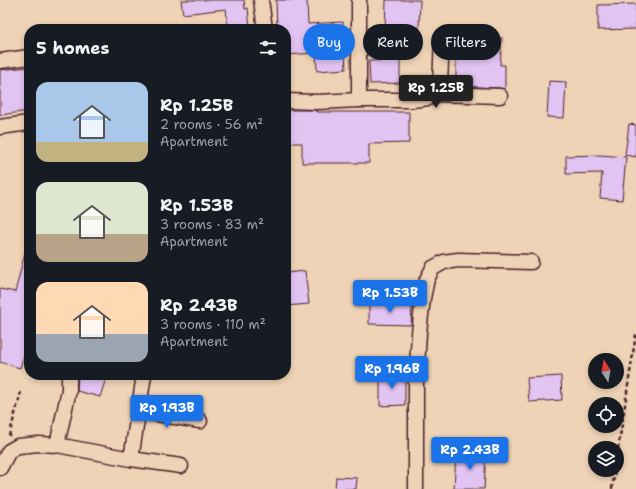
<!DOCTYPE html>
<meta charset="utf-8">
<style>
body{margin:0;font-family:"Shantell Sans",sans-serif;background:#20242c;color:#f1f3f6;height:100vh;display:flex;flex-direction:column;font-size:15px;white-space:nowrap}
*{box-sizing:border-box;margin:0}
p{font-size:13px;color:#9ea1a6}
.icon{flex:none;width:22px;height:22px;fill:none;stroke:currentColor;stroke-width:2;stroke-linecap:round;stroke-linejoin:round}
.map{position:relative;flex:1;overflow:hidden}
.side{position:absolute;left:24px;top:24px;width:267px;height:356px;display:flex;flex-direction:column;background:#171b24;border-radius:16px;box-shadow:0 2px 6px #0003}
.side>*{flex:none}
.hud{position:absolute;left:303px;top:24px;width:273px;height:36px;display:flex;gap:8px}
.needle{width:26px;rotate:349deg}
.fabs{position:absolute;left:588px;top:353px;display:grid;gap:8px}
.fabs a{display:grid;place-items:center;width:36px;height:36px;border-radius:50%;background:#171b24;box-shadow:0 2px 6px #0003;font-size:20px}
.price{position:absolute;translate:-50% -34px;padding:0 9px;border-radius:4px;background:#1a73e8;color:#fff;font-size:13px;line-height:26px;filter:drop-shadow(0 1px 2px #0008)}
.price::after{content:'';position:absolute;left:50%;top:24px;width:12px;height:9px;margin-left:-6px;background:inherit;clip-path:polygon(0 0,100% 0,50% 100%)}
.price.on{background:#222;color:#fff}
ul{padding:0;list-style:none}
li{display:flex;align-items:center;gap:12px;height:100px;padding:0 12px}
li span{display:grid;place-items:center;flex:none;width:112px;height:80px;border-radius:12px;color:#555}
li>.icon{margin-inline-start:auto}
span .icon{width:48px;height:48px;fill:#fffc;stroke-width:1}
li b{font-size:17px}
h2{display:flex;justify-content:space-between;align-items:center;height:48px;padding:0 12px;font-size:17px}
.pill{padding:0 14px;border-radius:18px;background:#171b24;box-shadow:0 2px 6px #0003;font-size:14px;line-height:36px}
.pill.on{background:#1a73e8;color:#fff}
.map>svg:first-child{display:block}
.building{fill:#e2c4f2;stroke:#4a1f2b}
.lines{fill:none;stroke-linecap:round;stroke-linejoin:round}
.minor-casing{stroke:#4a1f2b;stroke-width:17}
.path{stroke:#4a1f2b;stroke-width:2.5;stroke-dasharray:4 3;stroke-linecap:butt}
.minor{stroke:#efd3b6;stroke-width:14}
</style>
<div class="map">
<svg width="636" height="489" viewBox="0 0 636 489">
<rect width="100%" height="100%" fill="#efd3b6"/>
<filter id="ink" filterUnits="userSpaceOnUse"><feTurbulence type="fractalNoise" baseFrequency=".025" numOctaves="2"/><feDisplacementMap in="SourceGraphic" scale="8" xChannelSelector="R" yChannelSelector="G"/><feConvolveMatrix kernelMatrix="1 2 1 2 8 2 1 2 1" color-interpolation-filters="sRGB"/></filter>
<g filter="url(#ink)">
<g class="building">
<polygon points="181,0 244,0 245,9 248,8 250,29 228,29 226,9 183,14"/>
<polygon points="276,0 307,0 308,24 343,22 346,69 317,71 316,53 286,55 286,29 277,29"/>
<polygon points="386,0 420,0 419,30 385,29"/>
<polygon points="636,4 636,29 598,30 598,5"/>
<polygon points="455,36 502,38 500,65 505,65 505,89 500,88 456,86 456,60 454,60"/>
<polygon points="400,60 400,83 370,84 369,61"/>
<polygon points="29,67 29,111 0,115 0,70"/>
<polygon points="549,81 566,82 564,118 547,117"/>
<polygon points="286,110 316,110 316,112 409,112 409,143 369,144 369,163 302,163 302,143 286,143"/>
<polygon points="629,124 636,125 636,157 625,155"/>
<polygon points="600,155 626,157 622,200 600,198 602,173 566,174 566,156"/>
<polygon points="25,253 29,253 29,339 20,368 0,362 0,289 15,292"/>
<polygon points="305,271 309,304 286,306 286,273"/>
<polygon points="369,303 412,304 411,325 369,324"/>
<polygon points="78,375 107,375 100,397 77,391"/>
<polygon points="380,375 405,375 405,405 380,406"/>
<polygon points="561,376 562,400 529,402 527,378"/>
<polygon points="456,452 486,453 484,489 454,489"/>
<polygon points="336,477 357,478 356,489 335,489"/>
</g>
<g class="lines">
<defs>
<g id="minor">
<polyline points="261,0 265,29"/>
<polyline points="359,0 359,100"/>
<polyline points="0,61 29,57"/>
<polyline points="437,94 500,96"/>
<polyline points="286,101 317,102 359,100 412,100 429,98 437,94 440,85 442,38"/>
<polyline points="0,127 29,123"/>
<polyline points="138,411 200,421"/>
<polyline points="57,445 69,390 69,375"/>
<polyline points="131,459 181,466"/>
<polyline points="0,468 9,451 18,446 39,444 57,445 131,459 144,375"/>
<polyline points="416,489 416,383 419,333 423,298 427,279 433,268 444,262 458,260 531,262"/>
</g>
</defs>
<use href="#minor" class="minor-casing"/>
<g class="path">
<polyline points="9,436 21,392"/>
<polyline points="617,456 636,334"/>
<polyline points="612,489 615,470"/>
</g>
<use href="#minor" class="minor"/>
</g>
</g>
</svg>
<div class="fabs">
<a><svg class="needle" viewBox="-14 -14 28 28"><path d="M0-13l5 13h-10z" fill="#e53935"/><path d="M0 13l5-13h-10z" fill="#9ea1a6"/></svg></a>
<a><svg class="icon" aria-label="locate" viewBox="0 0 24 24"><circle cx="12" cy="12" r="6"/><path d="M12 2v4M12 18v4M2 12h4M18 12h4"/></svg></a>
<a><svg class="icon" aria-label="layers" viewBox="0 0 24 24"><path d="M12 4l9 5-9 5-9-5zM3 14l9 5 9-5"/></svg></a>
</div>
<b class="price on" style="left:436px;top:109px">Rp 1.25B</b>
<b class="price" style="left:390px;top:314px">Rp 1.53B</b>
<b class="price" style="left:392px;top:390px">Rp 1.96B</b>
<b class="price" style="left:167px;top:429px">Rp 1.93B</b>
<b class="price" style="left:470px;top:471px">Rp 2.43B</b>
<div class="hud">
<a class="pill on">Buy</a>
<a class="pill">Rent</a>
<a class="pill">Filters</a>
</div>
<section class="side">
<h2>5 homes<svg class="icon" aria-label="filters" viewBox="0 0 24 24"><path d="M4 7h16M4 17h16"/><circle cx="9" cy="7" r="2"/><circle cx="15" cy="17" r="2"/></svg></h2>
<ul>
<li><span style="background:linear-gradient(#a9c7e8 75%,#c2b280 0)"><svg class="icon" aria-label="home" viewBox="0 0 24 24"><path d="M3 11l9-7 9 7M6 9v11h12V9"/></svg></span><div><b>Rp 1.25B</b><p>2 rooms · 56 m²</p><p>Apartment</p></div></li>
<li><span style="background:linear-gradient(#dfe7d0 65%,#b9a48a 0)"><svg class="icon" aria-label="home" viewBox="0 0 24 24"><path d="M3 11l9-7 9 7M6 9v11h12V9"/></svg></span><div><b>Rp 1.53B</b><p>3 rooms · 83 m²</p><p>Apartment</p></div></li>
<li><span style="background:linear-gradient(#ffd9b3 65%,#9aa5b1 0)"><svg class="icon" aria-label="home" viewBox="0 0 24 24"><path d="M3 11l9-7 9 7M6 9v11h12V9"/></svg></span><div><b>Rp 2.43B</b><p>3 rooms · 110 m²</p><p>Apartment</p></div></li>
</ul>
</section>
</div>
